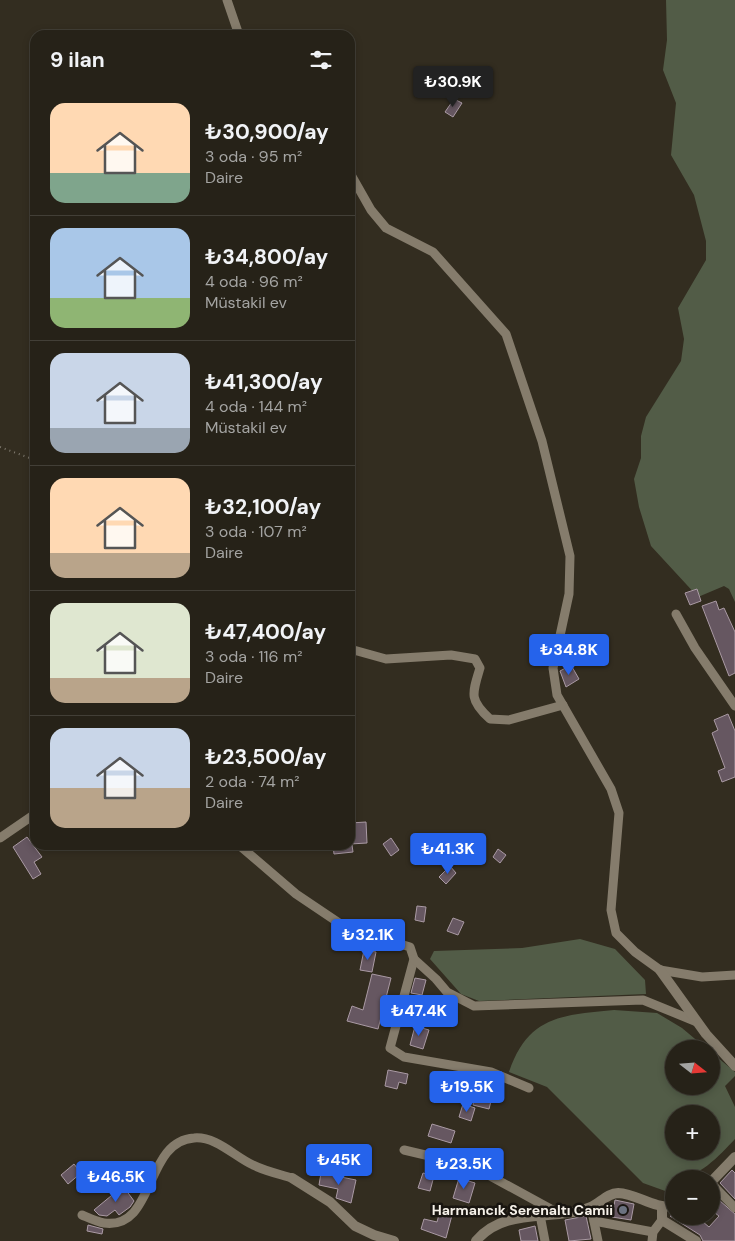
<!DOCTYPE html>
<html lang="tr">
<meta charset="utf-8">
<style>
body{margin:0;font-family:"DM Sans",sans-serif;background:#2e2a21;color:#f1f3f6;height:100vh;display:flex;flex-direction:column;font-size:19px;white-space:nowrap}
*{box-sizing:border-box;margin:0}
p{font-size:16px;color:#a4a4a2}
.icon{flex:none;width:28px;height:28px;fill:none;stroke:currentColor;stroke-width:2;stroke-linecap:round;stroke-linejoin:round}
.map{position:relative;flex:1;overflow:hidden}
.panel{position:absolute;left:30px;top:30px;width:325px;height:820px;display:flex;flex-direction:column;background:#262218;border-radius:15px;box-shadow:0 2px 8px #0003,0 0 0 1px #423f37}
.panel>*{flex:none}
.needle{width:32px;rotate:107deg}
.buttons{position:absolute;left:665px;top:1040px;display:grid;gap:10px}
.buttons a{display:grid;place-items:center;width:55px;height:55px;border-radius:50%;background:#262218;box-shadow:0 2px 8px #0003,0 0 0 1px #423f37;font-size:25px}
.price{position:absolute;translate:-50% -42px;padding:0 11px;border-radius:5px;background:#2563eb;color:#fff;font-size:16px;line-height:32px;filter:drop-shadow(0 1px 2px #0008)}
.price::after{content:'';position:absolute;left:50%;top:30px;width:15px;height:11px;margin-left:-8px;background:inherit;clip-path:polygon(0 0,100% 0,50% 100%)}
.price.on{background:#222;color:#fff}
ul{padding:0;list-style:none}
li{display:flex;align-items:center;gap:15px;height:125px;padding:0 20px}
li+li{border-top:1px solid #423f37}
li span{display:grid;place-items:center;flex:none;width:140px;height:100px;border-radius:15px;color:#555}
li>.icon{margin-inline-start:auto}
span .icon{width:60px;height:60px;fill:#fffc;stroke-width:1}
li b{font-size:21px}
h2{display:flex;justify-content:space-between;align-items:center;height:60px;padding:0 20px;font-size:21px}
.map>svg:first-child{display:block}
.green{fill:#525c47;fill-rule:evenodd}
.building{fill:#665761;stroke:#aa9aa4}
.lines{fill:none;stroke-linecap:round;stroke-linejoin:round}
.path{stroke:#7f796e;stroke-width:2;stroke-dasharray:1 4;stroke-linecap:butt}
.minor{stroke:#857c6c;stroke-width:9}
.tertiary{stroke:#857c6c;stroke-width:10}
.worship-dot{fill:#6b7280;stroke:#191510;stroke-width:2}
.labels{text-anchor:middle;stroke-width:5;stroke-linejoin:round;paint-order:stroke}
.poi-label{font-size:14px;font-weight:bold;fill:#f6f1e9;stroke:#191510;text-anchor:end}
</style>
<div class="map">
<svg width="735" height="1241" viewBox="0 0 735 1241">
<rect width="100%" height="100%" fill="#332d20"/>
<g class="green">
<polygon points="666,0 735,0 735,602 729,589 724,586 698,597 651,546 639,507 634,479 641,458 641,436 646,417 681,361 684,339 678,308 706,260 706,241 694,195 671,155 676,103 663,70 667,40"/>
<polygon points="580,939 615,949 645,980 646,994 479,1001 461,994 430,959 434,951 522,948"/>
<path d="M 614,1010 L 657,1013 L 682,1028 L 707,1049 L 674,1049 L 674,1086 L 711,1086 L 711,1052 L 735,1072 L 735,1076 L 725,1086 L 735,1107 L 735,1139 C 719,1156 698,1179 674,1179 L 674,1188 L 668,1192 L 643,1183 L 547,1087 L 509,1072 C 528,1016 562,1015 614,1010 ZM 674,1114 L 711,1114 L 711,1151 L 674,1151 Z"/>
</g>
<g class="building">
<polygon points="454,99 462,103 453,117 445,112"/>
<polygon points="697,589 701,601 690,605 685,593"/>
<polygon points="716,601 719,610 724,608 735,632 735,673 729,676 702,606"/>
<polygon points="571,665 579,679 566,687 560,671"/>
<polygon points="728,714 735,731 735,777 722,782 718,771 725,768 712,733 718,730 714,720"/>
<polygon points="366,822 367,843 350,844 350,823"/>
<polygon points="27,837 42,857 34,862 41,874 33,879 13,847"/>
<polygon points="391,838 399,850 391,856 383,844"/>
<polygon points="333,845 352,845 353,852 334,854"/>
<polygon points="498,849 506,855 500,863 493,857"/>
<polygon points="450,866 456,873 446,884 439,877"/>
<polygon points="417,906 426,907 424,922 415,920"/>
<polygon points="453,918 464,922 458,935 447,931"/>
<polygon points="364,950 376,952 372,972 360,970"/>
<polygon points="372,974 391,978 378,1029 347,1021 352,1006 363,1010"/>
<polygon points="415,978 426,980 422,995 411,993"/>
<polygon points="415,1026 429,1030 423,1049 410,1045"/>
<polygon points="388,1070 408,1074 406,1084 399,1082 397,1089 385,1086"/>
<polygon points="477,1088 493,1093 489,1109 473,1105"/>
<polygon points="463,1104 475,1108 471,1121 459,1117"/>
<polygon points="432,1124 455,1131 451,1143 428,1136"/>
<polygon points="74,1164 81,1173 68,1184 61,1175"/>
<polygon points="732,1170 735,1173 735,1199 720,1183"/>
<polygon points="321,1173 356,1180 351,1203 336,1198 338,1189 319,1185"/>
<polygon points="423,1173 434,1176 430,1191 418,1188"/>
<polygon points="459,1178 475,1183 469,1203 453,1198"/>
<polygon points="123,1186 134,1201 130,1207 119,1215 115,1210 107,1216 99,1215 94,1210"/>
<polygon points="711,1193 735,1214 735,1241 703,1241 700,1235 670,1216 696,1216 709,1227 719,1216 711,1210"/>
<polygon points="615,1200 634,1204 631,1220 612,1217"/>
<polygon points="440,1211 452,1215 446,1238 421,1229 424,1219 437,1222"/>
<polygon points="586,1216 591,1239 569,1241 565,1220"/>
<polygon points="88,1225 103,1229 102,1234 87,1231"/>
<polygon points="535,1226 538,1241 521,1241 519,1230"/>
</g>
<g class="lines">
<polyline class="path" points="0,447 35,460"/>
<g class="minor">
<polyline points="227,0 239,35"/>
<polyline points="350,173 371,210 386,228 433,252 506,334 542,441 570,556 569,594 553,668 557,695 611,789 619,813 611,910 616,933 635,952 660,970 702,977 735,975"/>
<polyline points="676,614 695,648 735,706"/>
<path d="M 350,649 L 386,659 L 451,655 L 475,659 L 480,668 C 472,694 469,700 490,719 L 509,720 L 563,705"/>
<polyline points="0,838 35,814"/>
<polyline points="239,845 296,894 345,927 410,947 414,959 390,1048 404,1057 491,1072 529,1088"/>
<polyline points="414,959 436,979 447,992 474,1006 643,1000 697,1022"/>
<polyline points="404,1150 472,1166 558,1213"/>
<polyline points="711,1183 735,1208"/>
<polyline points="591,1207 598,1241"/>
<path d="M 82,1215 C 89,1218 97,1222 104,1223 C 156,1230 144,1141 194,1138 C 216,1136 235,1157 253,1165 C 265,1171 279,1174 292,1178"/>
<polyline points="540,1215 545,1241"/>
<polyline points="594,1221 653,1232"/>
<polyline points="652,1241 653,1232 662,1220"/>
</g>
<g class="tertiary">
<polyline points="660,970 706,1034 735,1066"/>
<polyline points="292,1178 330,1202 355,1226 374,1235 394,1241"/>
<polyline points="711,1182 735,1157"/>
<polyline points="662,1207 662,1220 696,1241"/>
<path d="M 476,1241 C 505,1206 553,1222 591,1207 C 600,1203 608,1193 618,1193 C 638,1194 653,1209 674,1206"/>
</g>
</g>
<circle class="worship-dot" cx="623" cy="1210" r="5"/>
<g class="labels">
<g class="poi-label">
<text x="613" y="1215">Harmancık Serenaltı Camii</text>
</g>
</g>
</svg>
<div class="buttons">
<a><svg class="needle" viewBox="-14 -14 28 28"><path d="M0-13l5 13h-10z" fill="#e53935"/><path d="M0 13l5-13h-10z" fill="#a4a4a2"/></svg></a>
<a>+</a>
<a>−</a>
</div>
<b class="price on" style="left:453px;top:108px">₺30.9K</b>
<b class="price" style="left:569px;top:676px">₺34.8K</b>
<b class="price" style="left:448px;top:875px">₺41.3K</b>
<b class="price" style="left:368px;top:961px">₺32.1K</b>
<b class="price" style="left:419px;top:1037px">₺47.4K</b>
<b class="price" style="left:467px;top:1113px">₺19.5K</b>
<b class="price" style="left:339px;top:1186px">₺45K</b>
<b class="price" style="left:464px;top:1190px">₺23.5K</b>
<b class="price" style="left:116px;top:1203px">₺46.5K</b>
<section class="panel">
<h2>9 ilan<svg class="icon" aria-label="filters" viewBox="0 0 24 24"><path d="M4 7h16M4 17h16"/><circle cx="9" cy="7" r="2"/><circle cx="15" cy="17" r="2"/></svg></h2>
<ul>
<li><span style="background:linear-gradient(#ffd9b3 70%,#7fa58c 0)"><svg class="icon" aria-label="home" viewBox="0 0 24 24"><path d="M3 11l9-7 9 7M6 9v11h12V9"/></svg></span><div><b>₺30,900/ay</b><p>3 oda · 95 m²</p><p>Daire</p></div></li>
<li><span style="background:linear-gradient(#a9c7e8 70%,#8fb573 0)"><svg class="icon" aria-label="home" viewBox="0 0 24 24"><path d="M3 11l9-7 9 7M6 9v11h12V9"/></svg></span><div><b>₺34,800/ay</b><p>4 oda · 96 m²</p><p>Müstakil ev</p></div></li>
<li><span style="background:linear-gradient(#c9d6e8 75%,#9aa5b1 0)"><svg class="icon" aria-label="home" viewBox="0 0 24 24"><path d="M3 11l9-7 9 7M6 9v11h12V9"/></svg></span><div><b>₺41,300/ay</b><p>4 oda · 144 m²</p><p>Müstakil ev</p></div></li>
<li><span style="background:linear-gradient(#ffd9b3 75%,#b9a48a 0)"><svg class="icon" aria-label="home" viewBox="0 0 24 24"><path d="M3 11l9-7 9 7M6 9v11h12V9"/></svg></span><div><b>₺32,100/ay</b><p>3 oda · 107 m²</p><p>Daire</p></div></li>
<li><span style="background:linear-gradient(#dfe7d0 75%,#b9a48a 0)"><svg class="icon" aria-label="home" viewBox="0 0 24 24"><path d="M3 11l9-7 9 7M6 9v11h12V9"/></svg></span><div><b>₺47,400/ay</b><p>3 oda · 116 m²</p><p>Daire</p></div></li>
<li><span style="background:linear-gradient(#c9d6e8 60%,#b9a48a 0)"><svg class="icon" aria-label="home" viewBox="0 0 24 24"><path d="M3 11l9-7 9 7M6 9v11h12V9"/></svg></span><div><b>₺23,500/ay</b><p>2 oda · 74 m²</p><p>Daire</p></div></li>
</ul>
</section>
</div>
